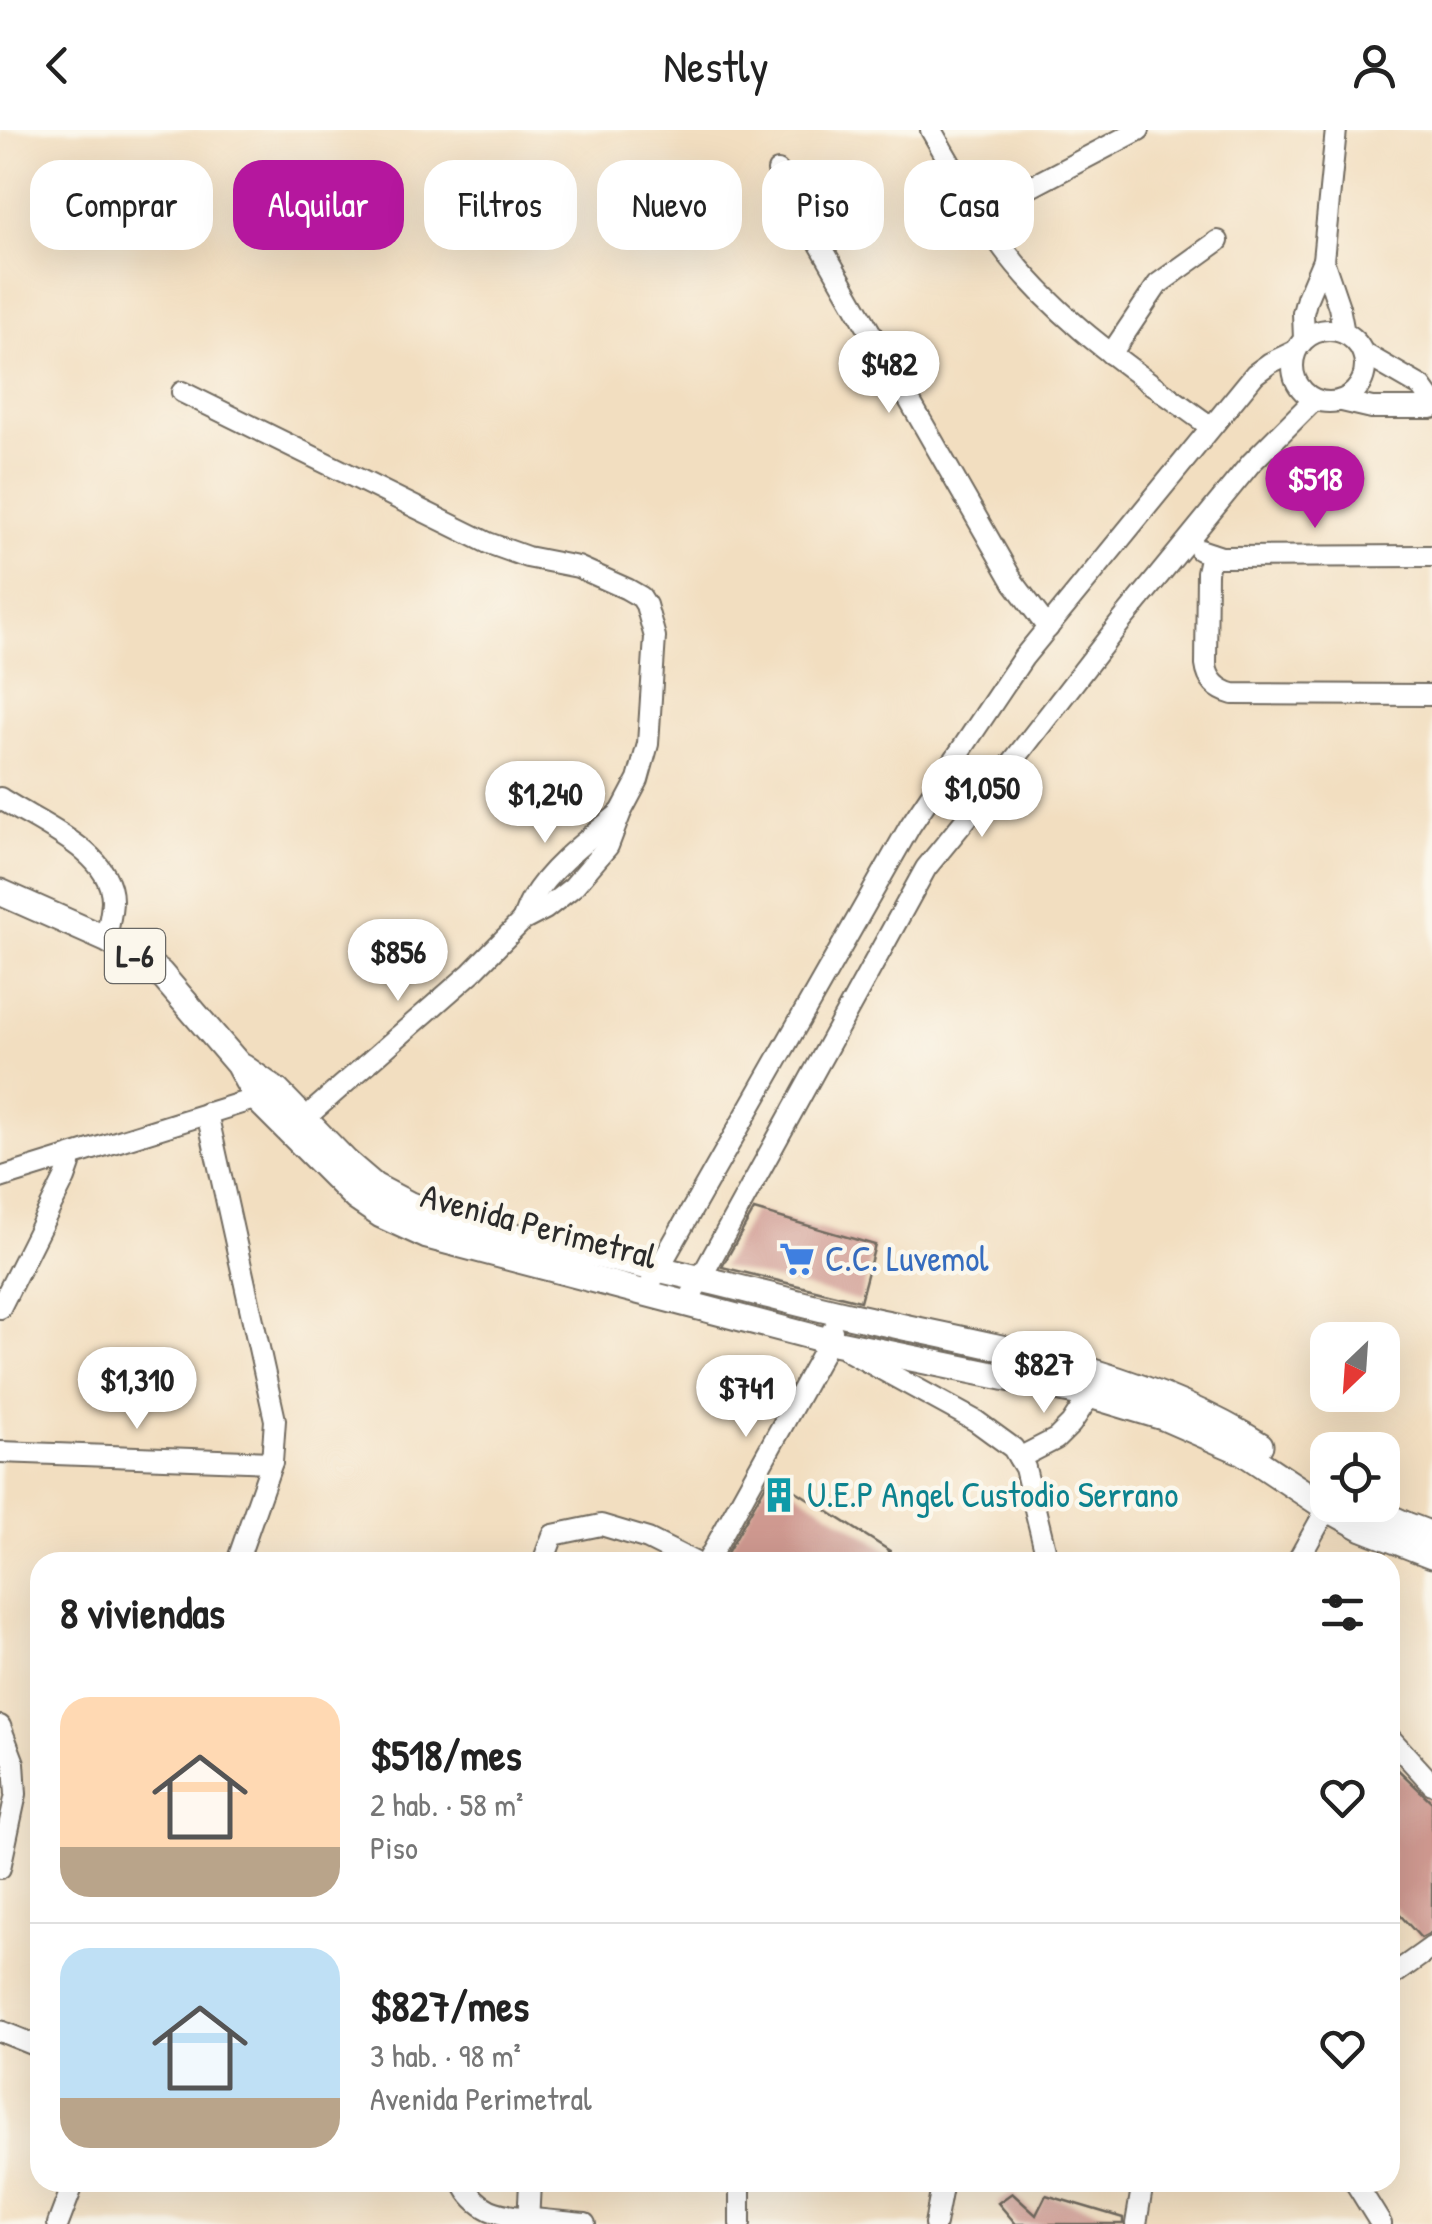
<!DOCTYPE html>
<html lang="es">
<meta charset="utf-8">
<style>
body{margin:0;font-family:"Patrick Hand",sans-serif;background:#f2f2f2;color:#222;height:100vh;display:flex;flex-direction:column;font-size:38px;white-space:nowrap}
*{box-sizing:border-box;margin:0}
p{font-size:32px;color:#767676}
.icon{flex:none;width:55px;height:55px;fill:none;stroke:currentColor;stroke-width:2;stroke-linecap:round;stroke-linejoin:round}
.map{position:relative;flex:1;overflow:hidden}
.sheet{position:absolute;left:30px;top:1422px;width:1370px;height:640px;display:flex;flex-direction:column;background:#fff;border-radius:30px;box-shadow:0 10px 40px #0002}
.sheet>*{flex:none}
.guide{position:absolute;left:30px;top:30px;width:1372px;height:90px;display:flex;gap:20px}
.needle{width:65px;rotate:205deg}
.controls{position:absolute;left:1310px;top:1192px;display:grid;gap:20px}
.controls a{display:grid;place-items:center;width:90px;height:90px;border-radius:20px;background:#fff;box-shadow:0 10px 40px #0002;font-size:50px}
.price{position:absolute;translate:-50% -85px;padding:0 22px;border-radius:35px;background:#fff;color:#222;font-size:32px;line-height:65px;filter:drop-shadow(0 2px 5px #0008)}
.price::after{content:'';position:absolute;left:50%;top:60px;width:30px;height:22px;margin-left:-15px;background:inherit;clip-path:polygon(0 0,100% 0,50% 100%)}
.price.active{background:#b5179e;color:#fff}
ul{padding:0;list-style:none}
li{display:flex;align-items:center;gap:30px;height:250px;padding:0 30px}
li+li{border-top:2px solid #e0e0e0}
li span{display:grid;place-items:center;flex:none;width:280px;height:200px;border-radius:30px;color:#555}
li>.icon{margin-inline-start:auto}
span .icon{width:120px;height:120px;fill:#fffc;stroke-width:1}
li b{font-size:42px}
h2{display:flex;justify-content:space-between;align-items:center;height:120px;padding:0 30px;font-size:42px}
.pill{padding:0 35px;border-radius:30px;background:#fff;box-shadow:0 10px 40px #0002;font-size:35px;line-height:90px}
.pill.active{background:#b5179e;color:#fff}
header{display:flex;justify-content:space-between;align-items:center;height:130px;padding:0 30px;background:#fff;font-size:45px;font-weight:600}
.map>svg:first-child{display:block}
.building{fill:#cf9990}
.lines{fill:none;stroke-linecap:round;stroke-linejoin:round}
.minor-casing{stroke:#716a5f;stroke-width:24}
.major-casing{stroke:#716a5f;stroke-width:29}
.minor{stroke:#fff;stroke-width:20}
.major{stroke:#fff;stroke-width:25}
.labels{text-anchor:middle;stroke-width:9;stroke-linejoin:round;paint-order:stroke}
.shield{fill:#fbf7ec;stroke:#696865;stroke-width:2.5}
.shield-label{font-size:32px;font-weight:bold;fill:#2b2b2b}
.street-label{font-size:35px;fill:#2b2b2b;stroke:#fbf7ec}
.shop-label{font-size:35px;fill:#366cbe;stroke:#fbf7ec;text-anchor:start}
.culture-label{font-size:35px;fill:#0d838f;stroke:#fbf7ec;text-anchor:start}
</style>
<header><svg class="icon" aria-label="back" viewBox="0 0 24 24"><path d="M15 5l-7 7 7 7"/></svg>Nestly<svg class="icon" aria-label="person" viewBox="0 0 24 24"><circle cx="12" cy="8" r="4"/><path d="M4 21q1-7 8-7t8 7"/></svg></header>
<div class="map">
<svg width="1432" height="2094" viewBox="0 0 1432 2094">
<rect width="100%" height="100%" fill="#fbf7ec"/>
<filter id="ink" filterUnits="userSpaceOnUse"><feTurbulence type="fractalNoise" baseFrequency=".01" numOctaves="2"/><feDisplacementMap in="SourceGraphic" scale="20" xChannelSelector="R" yChannelSelector="G"/><feConvolveMatrix kernelMatrix="1 2 1 2 8 2 1 2 1" color-interpolation-filters="sRGB"/></filter>
<filter id="wash" filterUnits="userSpaceOnUse"><feTurbulence type="fractalNoise" baseFrequency=".0048" numOctaves="4" result="noise"/><feDisplacementMap in="SourceGraphic" scale="40" xChannelSelector="R" yChannelSelector="G"/><feGaussianBlur stdDeviation="2.25" result="paint"/><feColorMatrix in="noise" values="0 0 0 0 0 0 0 0 0 0 0 0 0 0 0 0 0 1.4 0 .05"/><feComposite in="paint" operator="in"/></filter>
<g filter="url(#wash)">
<rect width="100%" height="100%" fill="#f2dec0"/>
<g id="blocks">
<g class="building">
<polygon points="754,1080 875,1115 860,1171 722,1137"/>
<polygon points="771,1345 890,1421 881,1432 722,1432"/>
<polygon points="1390,1632 1432,1672 1432,1802 1421,1808 1390,1774"/>
<polygon points="1012,2063 1036,2085 1046,2065 1123,2088 1123,2094 1016,2094 998,2073"/>
</g>
</g>
</g>
<g filter="url(#ink)">
<use href="#blocks" fill-opacity="0" stroke="#716a5f" stroke-width="2.5"/>
<g class="lines">
<defs>
<g id="minor">
<path d="M 931,0 C 952,37 974,76 998,111 C 1053,189 1136,242 1211,297"/>
<polyline points="778,41 1014,453 1048,498"/>
<polyline points="981,83 1139,0"/>
<polyline points="1323,130 1339,177 1344,203"/>
<circle cx="1329" cy="236" r="36"/>
<polyline points="1304,209 1303,183 1307,168 1323,130 1336,0"/>
<polyline points="1363,223 1422,257 1432,271"/>
<polyline points="1111,224 1158,154 1218,111"/>
<polyline points="182,262 488,413 527,427 578,437 627,459 641,467 646,475 655,507 648,614 638,650 621,682 608,716 573,757 545,779 522,791 471,843 304,989"/>
<polyline points="1342,271 1372,278 1432,278"/>
<polyline points="1200,420 1221,427 1432,426"/>
<path d="M 1211,424 L 1207,442 L 1206,535 C 1208,551 1218,560 1233,564 L 1432,565"/>
<path d="M 0,668 C 35,692 112,721 112,770 C 112,783 108,796 106,809"/>
<path d="M 522,791 C 525,784 528,775 532,769 C 551,736 591,707 620,683"/>
<polyline points="207,983 275,1290 272,1332 237,1432"/>
<polyline points="0,1048 270,964"/>
<polyline points="652,1150 910,696 1023,528 1255,244 1270,233 1295,221"/>
<polyline points="687,1173 926,738 1007,639 1120,493 1251,333 1314,270"/>
<polyline points="0,1178 65,1048 70,1034 69,1027"/>
<polyline points="848,1221 976,1291 1013,1318 1025,1338 1048,1432"/>
<polyline points="0,1322 272,1332"/>
<polyline points="1019,1328 1056,1309 1071,1294 1090,1265"/>
<polyline points="543,1432 553,1405 601,1395 648,1409 694,1432"/>
<polyline points="707,1432 829,1211 832,1201"/>
<polyline points="1297,1432 1329,1375"/>
<polyline points="0,1596 14,1633 16,1664 0,1738"/>
<polyline points="1390,1608 1432,1654"/>
<polyline points="1390,1847 1432,1817"/>
<polyline points="0,1901 40,1917"/>
<path d="M 463,2052 C 468,2064 479,2075 490,2080 C 509,2089 562,2091 585,2094"/>
<polyline points="1355,2052 1381,2094"/>
<polyline points="58,2094 74,2052"/>
<polyline points="528,2094 530,2052"/>
<polyline points="740,2094 740,2052"/>
<polyline points="935,2094 943,2052"/>
<polyline points="1136,2094 1143,2052"/>
</g>
<g id="major">
<polyline points="0,762 106,809 127,821 160,843 238,934 257,969 356,1068 381,1085 427,1106 829,1211 1090,1265 1163,1287 1243,1322 1327,1378 1363,1398 1432,1425"/>
<path d="M 243,937 L 277,961 L 346,1032 L 374,1056 L 410,1075 L 443,1088 C 529,1111 616,1129 702,1149 C 754,1161 805,1176 857,1187 C 994,1217 1139,1239 1260,1315"/>
<polyline points="1362,1375 1406,1395 1432,1405"/>
</g>
</defs>
<use href="#minor" class="minor-casing"/>
<use href="#major" class="major-casing"/>
<use href="#minor" class="minor"/>
<use href="#major" class="major"/>
</g>
</g>
<defs>
<symbol id="supermarket-bare" viewBox="-9 -9 18 18"><path d="M-6-5.5h2.5l.6 2H6L4.5 2H-2.5L-4.4-4H-6ZM-1.5 3.2a1.3 1.3 0 1 0 .1 0ZM3 3.2a1.3 1.3 0 1 0 .1 0Z" fill="#3f7fe0" stroke="#fbf7ec" stroke-width="2.5" paint-order="stroke"/></symbol>
<symbol id="building-bare" viewBox="-9 -9 18 18"><path d="M-4-6H4V6H1V3H-1V6H-4ZM-2.5-4.3h1.7v1.8h-1.7ZM.8-4.3h1.7v1.8H.8ZM-2.5-1h1.7V.8h-1.7ZM.8-1h1.7V.8H.8Z" fill="#0f9aa8" stroke="#fbf7ec" stroke-width="2.5" paint-order="stroke"/></symbol>
</defs>
<g fill-rule="evenodd">
<use href="#supermarket-bare" x="772" y="1104" width="50" height="50"/>
<use href="#building-bare" x="754" y="1340" width="50" height="50"/>
</g>
<g class="labels">
<rect class="shield" x="105" y="799" width="60" height="54" rx="8"/>
<g class="shield-label">
<text x="135" y="837">L-6</text>
</g>
<g class="street-label">
<text transform="translate(539 1096) rotate(15)" y="12">Avenida Perimetral</text>
</g>
<g class="shop-label">
<text x="825" y="1141">C.C. Luvemol</text>
</g>
<g class="culture-label">
<text x="807" y="1377">U.E.P Angel Custodio Serrano</text>
</g>
</g>
</svg>
<div class="controls">
<a><svg class="needle" viewBox="-14 -14 28 28"><path d="M0-13l5 13h-10z" fill="#e53935"/><path d="M0 13l5-13h-10z" fill="#767676"/></svg></a>
<a><svg class="icon" aria-label="locate" viewBox="0 0 24 24"><circle cx="12" cy="12" r="6"/><path d="M12 2v4M12 18v4M2 12h4M18 12h4"/></svg></a>
</div>
<b class="price" style="left:889px;top:286px">$482</b>
<b class="price active" style="left:1315px;top:401px">$518</b>
<b class="price" style="left:982px;top:710px">$1,050</b>
<b class="price" style="left:545px;top:716px">$1,240</b>
<b class="price" style="left:398px;top:874px">$856</b>
<b class="price" style="left:1044px;top:1286px">$827</b>
<b class="price" style="left:137px;top:1302px">$1,310</b>
<b class="price" style="left:746px;top:1310px">$741</b>
<div class="guide">
<a class="pill">Comprar</a>
<a class="pill active">Alquilar</a>
<a class="pill">Filtros</a>
<a class="pill">Nuevo</a>
<a class="pill">Piso</a>
<a class="pill">Casa</a>
</div>
<section class="sheet">
<h2>8 viviendas<svg class="icon" aria-label="filters" viewBox="0 0 24 24"><path d="M4 7h16M4 17h16"/><circle cx="9" cy="7" r="2"/><circle cx="15" cy="17" r="2"/></svg></h2>
<ul>
<li><span style="background:linear-gradient(#ffd9b3 75%,#b9a48a 0)"><svg class="icon" aria-label="home" viewBox="0 0 24 24"><path d="M3 11l9-7 9 7M6 9v11h12V9"/></svg></span><div><b>$518/mes</b><p>2 hab. · 58 m²</p><p>Piso</p></div><svg class="icon" aria-label="heart" viewBox="0 0 24 24"><path d="M12 20l-8-8c-3-5 5-10 8-4 3-6 11-1 8 4z"/></svg></li>
<li><span style="background:linear-gradient(#bfe0f5 75%,#b9a48a 0)"><svg class="icon" aria-label="home" viewBox="0 0 24 24"><path d="M3 11l9-7 9 7M6 9v11h12V9"/></svg></span><div><b>$827/mes</b><p>3 hab. · 98 m²</p><p>Avenida Perimetral</p></div><svg class="icon" aria-label="heart" viewBox="0 0 24 24"><path d="M12 20l-8-8c-3-5 5-10 8-4 3-6 11-1 8 4z"/></svg></li>
</ul>
</section>
</div>
